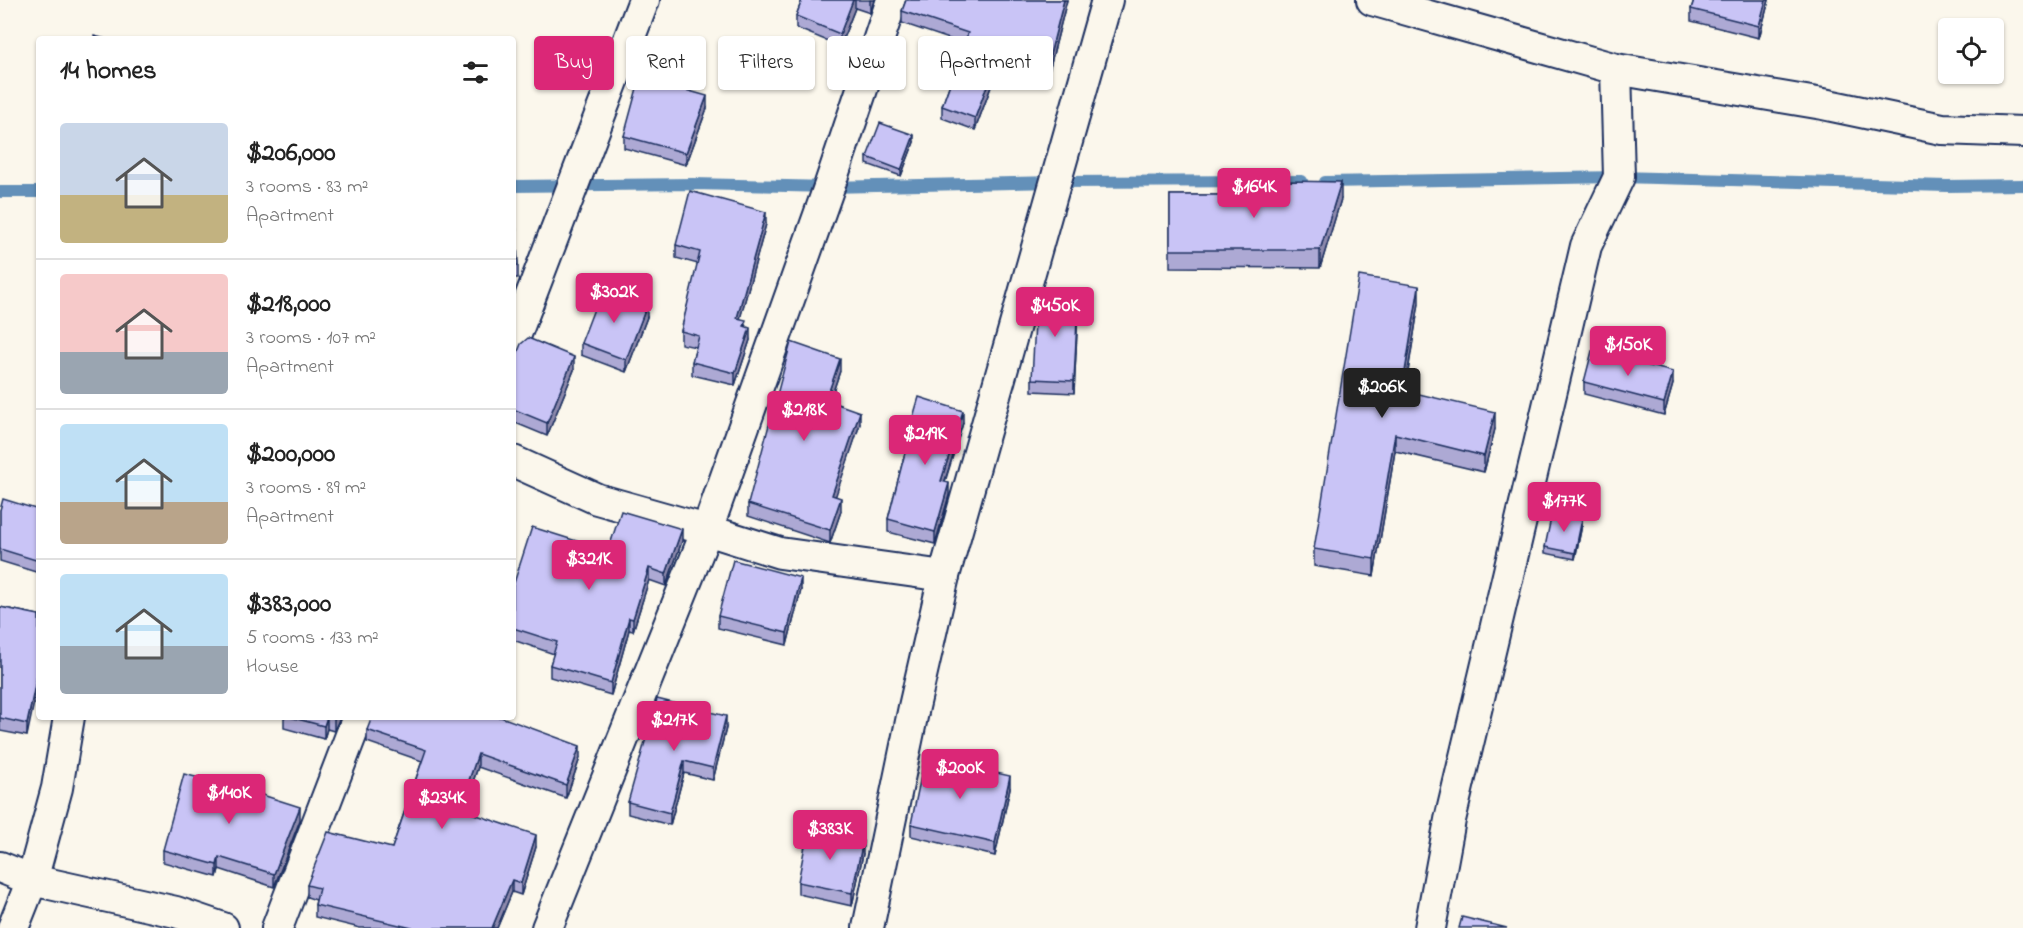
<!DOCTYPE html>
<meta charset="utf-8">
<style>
body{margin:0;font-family:"Indie Flower",sans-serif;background:#f6f6f6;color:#222;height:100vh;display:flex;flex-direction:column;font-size:22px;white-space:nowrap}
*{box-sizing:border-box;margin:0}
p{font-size:20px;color:#767676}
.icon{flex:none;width:33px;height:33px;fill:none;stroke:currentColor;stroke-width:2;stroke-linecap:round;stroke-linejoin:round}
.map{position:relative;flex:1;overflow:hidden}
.side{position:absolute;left:36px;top:36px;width:480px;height:684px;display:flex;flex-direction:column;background:#fff;border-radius:6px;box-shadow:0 2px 4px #0004}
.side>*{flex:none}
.hud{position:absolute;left:534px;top:36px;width:570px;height:54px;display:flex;gap:12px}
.tools{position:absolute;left:1938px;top:18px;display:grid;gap:12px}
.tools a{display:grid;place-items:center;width:66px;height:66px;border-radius:6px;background:#fff;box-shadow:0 2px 4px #0004;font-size:30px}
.price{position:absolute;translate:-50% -51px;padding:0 14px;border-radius:6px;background:#db2777;color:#fff;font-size:20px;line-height:39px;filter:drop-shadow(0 2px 3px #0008)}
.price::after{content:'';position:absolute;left:50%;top:36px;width:18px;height:14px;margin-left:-9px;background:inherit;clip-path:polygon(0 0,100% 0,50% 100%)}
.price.selected{background:#222;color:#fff}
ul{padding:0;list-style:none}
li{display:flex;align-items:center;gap:18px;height:150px;padding:0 24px}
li+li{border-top:2px solid #e0e0e0}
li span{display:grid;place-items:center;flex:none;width:168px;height:120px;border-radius:6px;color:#555}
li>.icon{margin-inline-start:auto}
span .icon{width:72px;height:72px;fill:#fffc;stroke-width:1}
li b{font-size:26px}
h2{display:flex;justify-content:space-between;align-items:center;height:72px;padding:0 24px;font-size:26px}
.chip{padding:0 21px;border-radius:6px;background:#fff;box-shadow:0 2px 4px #0004;font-size:21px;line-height:54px}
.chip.selected{background:#db2777;color:#fff}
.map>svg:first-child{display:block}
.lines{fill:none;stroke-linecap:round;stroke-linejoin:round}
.stream{stroke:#6490b9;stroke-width:12}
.minor-casing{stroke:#1b2f5e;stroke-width:34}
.minor{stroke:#fbf7ec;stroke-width:30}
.wall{fill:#ada9d4;stroke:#1b2f5e;stroke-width:1.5}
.shaded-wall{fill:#8d89ac;stroke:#1b2f5e;stroke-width:1.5}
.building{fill:#c9c4f6;stroke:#1b2f5e;stroke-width:1.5}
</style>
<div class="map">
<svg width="2023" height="928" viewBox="0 0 2023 928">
<rect width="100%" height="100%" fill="#fbf7ec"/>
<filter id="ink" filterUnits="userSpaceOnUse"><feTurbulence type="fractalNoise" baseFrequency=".0167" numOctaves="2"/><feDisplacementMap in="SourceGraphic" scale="12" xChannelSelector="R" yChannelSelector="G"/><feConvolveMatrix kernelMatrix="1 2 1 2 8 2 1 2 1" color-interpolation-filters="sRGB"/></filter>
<g filter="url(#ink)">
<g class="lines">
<g class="stream">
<polyline points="1325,182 1619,177 1947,186 2023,185"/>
<polyline points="513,186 693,184 829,187 1056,182 1302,181"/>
<polyline points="0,192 39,192"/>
</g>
<defs>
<g id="minor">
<polyline points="1372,0 1616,69 1823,104 1942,129 2023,132"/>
<polyline points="513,342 644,0"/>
<polyline points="513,461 597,499 707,530 780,553 944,576"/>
<polyline points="0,867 32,880 57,788 69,717"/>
<polyline points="13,928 32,880 176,912 223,928"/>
<polyline points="277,928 358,717"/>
<polyline points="547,928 707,530 829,187 892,0"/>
<polyline points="868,928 914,707 944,576 1107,0"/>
<polyline points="1430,928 1450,820 1586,246 1619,177 1616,69"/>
</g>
</defs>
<use href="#minor" class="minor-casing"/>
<use href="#minor" class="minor"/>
</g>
<g class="wall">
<polygon points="802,0 874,0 870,13 855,8 840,46 796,28 796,16"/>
<polygon points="906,0 1067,0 1047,78 999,65 975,130 942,118 942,106 964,44 902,23 902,11"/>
<polygon points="1694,0 1769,0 1759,38 1691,21 1691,9"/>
<polygon points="707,108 686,165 624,148 624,136"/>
<polygon points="914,142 901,176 867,164 867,157"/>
<polygon points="1170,195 1265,195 1341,199 1320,268 1170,267"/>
<polygon points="513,200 518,265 518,278 513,278"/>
<polygon points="766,224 740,318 746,326 750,340 735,385 692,375 692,362 696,347 681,344 681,331 698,264 676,258 676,245"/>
<polygon points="1419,303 1405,391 1495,429 1484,472 1395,451 1374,576 1314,566 1314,549"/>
<polygon points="1078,310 1074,393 1032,391 1032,379"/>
<polygon points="647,317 626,372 581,355 581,343"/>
<polygon points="513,364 574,370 547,436 513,422"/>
<polygon points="840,371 830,401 860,424 835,496 841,511 830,543 748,516 748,504"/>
<polygon points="1584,382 1673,384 1664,415 1584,394"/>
<polygon points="963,423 945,482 949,495 935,544 888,532 888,519 906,449 906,441"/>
<polygon points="0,510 39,510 39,573 0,561"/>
<polygon points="1582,525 1575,559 1545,553 1545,547"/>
<polygon points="682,541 666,586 649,580 633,631 629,630 611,695 550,677 550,665 554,654 513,640 513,586 608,551"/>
<polygon points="801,590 787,645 718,628 718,616"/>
<polygon points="0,607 39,615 27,736 0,731"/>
<polygon points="284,717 340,717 334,731 327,729 324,739 284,728"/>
<polygon points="726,728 713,780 684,773 670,825 628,814 628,802"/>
<polygon points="367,730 580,758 566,798 478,767 463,811 536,847 521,895 512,892 497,928 360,928 315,917 315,905 316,900 307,897 307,885 392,848 422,761 367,742"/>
<polygon points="1010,788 995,856 911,836 911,824"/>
<polygon points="300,820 274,887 219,869 217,877 163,862 163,850"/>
<polygon points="863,854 852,906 798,894 798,882"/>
</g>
<g class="shaded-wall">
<polygon points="853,0 855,0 855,8 840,46 840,34"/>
<polygon points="870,0 874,0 870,13"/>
<polygon points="1064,0 1067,0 1047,78 1047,66"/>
<polygon points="1766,0 1769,0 1759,38 1759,26"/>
<polygon points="999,53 999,65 975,130 975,118"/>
<polygon points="707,96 707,108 686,165 686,153"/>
<polygon points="914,135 914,142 901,176 901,170"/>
<polygon points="1341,182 1341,199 1320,268 1320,250"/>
<polygon points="766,212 766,224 737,330 737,318"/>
<polygon points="1419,286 1419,303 1402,407 1402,390"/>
<polygon points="1078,298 1078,310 1074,393 1074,381"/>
<polygon points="647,305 647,317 626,372 626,360"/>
<polygon points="750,328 750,340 735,385 735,373"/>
<polygon points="574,357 574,370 547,436 547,423"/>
<polygon points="840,359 840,371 826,412 826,400"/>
<polygon points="1673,372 1673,384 1664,415 1664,403"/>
<polygon points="963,411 963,423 941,493 941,481"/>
<polygon points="860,412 860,424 832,507 832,495"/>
<polygon points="1495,412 1495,429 1484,472 1484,456"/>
<polygon points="1395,434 1395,451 1374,576 1374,559"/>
<polygon points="949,483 949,495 935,544 935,532"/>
<polygon points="841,498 841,511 830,543 830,530"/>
<polygon points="1582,519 1582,525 1575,559 1575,553"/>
<polygon points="682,529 682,541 666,586 666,574"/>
<polygon points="649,568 649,580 633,631 633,619"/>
<polygon points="801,578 801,590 787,645 787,633"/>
<polygon points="629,618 629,630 611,695 611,683"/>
<polygon points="39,666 39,679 27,736 27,724"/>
<polygon points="726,716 726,728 713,780 713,768"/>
<polygon points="327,717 327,729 324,739 324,726"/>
<polygon points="335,717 340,717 334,731 334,719"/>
<polygon points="580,746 580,758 566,798 566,785"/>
<polygon points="478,754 478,767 459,822 459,809"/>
<polygon points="684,761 684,773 670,825 670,813"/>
<polygon points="1010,776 1010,788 995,856 995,843"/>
<polygon points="300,807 300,820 274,887 274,874"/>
<polygon points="536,835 536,847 521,895 521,883"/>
<polygon points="863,841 863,854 852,906 852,893"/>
<polygon points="219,857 219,869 217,877 217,865"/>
<polygon points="512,880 512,892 497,928 492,928"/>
</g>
<g class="building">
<polygon points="802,0 853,0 840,34 796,16"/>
<polygon points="906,0 1064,0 1047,66 999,53 975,118 942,106 968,33 902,11"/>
<polygon points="1694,0 1766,0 1759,26 1691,9"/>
<polygon points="94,36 106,39 93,39"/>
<rect x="219" y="38" width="53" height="1"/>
<polygon points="640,77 707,96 686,153 624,136"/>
<polygon points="880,123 914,135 901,170 867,157"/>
<polygon points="1286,181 1341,182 1320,250 1170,250 1170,195 1265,195"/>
<polygon points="690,191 766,212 737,318 746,320 744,326 750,328 735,373 692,362 699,336 681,331 700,252 676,245"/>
<polygon points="513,200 515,200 518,265 513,266"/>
<polygon points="1359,276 1419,286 1402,390 1495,412 1484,456 1395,434 1374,559 1314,549"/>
<polygon points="602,288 647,305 626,360 581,343"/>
<polygon points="1038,295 1078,298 1074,381 1032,379 1036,303"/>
<polygon points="528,338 574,357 547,423 513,409 513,364 521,344"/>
<polygon points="791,342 840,359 826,400 860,412 832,495 841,498 830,530 748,504"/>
<polygon points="1592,351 1673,372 1664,403 1584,382"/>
<polygon points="919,397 963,411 941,481 949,483 935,532 888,519 908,441 906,441"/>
<polygon points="3,499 39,510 39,561 0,549 0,510"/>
<polygon points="621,511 682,529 666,574 649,568 633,619 629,618 611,683 550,665 557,642 513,628 513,586 532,527 608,551"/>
<polygon points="1552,513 1582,519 1575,553 1545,547"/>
<polygon points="733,560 801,578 787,633 718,616"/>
<polygon points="0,607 39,615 39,666 27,724 0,718"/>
<polygon points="657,699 726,716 713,768 684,761 670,813 628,802"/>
<polygon points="290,717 327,717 324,726"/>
<polygon points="372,717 501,717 580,746 566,785 478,754 459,809 536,835 521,883 512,880 492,928 412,928 315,905 319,888 307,885 328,832 392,848 426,750 367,730"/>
<polygon points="925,757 1010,776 995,843 911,824"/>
<polygon points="184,774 253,792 300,807 274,874 219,857 217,865 163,850"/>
<polygon points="808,830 863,841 852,893 798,882"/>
<polygon points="1462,917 1507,928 1459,928"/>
</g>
</g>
</svg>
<div class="tools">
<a><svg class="icon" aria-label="locate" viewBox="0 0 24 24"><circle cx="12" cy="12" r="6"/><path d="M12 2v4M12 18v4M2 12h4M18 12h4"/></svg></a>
</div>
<b class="price" style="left:1254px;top:219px">$164K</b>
<b class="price" style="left:614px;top:324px">$302K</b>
<b class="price" style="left:1055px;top:338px">$450K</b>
<b class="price" style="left:1628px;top:377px">$150K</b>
<b class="price selected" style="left:1382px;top:419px">$206K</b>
<b class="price" style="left:804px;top:442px">$218K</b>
<b class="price" style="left:925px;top:466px">$219K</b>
<b class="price" style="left:1564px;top:533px">$177K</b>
<b class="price" style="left:589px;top:591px">$321K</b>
<b class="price" style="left:674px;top:752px">$217K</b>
<b class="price" style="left:960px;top:800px">$200K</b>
<b class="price" style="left:229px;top:825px">$140K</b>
<b class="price" style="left:442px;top:830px">$234K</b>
<b class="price" style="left:830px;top:861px">$383K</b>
<div class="hud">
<a class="chip selected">Buy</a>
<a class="chip">Rent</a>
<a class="chip">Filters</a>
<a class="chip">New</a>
<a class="chip">Apartment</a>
</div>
<section class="side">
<h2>14 homes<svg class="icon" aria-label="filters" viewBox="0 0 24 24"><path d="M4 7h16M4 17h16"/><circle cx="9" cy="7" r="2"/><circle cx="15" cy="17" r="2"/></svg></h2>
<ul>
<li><span style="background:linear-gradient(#c9d6e8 60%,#c2b280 0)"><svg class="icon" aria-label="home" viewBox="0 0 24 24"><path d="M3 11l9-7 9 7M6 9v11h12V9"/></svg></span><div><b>$206,000</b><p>3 rooms · 83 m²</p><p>Apartment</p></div></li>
<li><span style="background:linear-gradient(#f6c9c9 65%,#9aa5b1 0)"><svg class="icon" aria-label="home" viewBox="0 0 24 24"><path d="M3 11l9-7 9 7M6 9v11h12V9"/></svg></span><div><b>$218,000</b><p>3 rooms · 107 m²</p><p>Apartment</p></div></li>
<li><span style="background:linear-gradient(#bfe0f5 65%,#b9a48a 0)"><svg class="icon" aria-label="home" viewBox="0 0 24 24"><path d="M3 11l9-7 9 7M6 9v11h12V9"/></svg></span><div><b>$200,000</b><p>3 rooms · 89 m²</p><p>Apartment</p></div></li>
<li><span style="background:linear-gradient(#bfe0f5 60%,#9aa5b1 0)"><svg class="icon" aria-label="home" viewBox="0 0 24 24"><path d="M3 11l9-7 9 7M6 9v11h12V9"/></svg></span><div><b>$383,000</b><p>5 rooms · 133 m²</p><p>House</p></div></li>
</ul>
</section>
</div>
